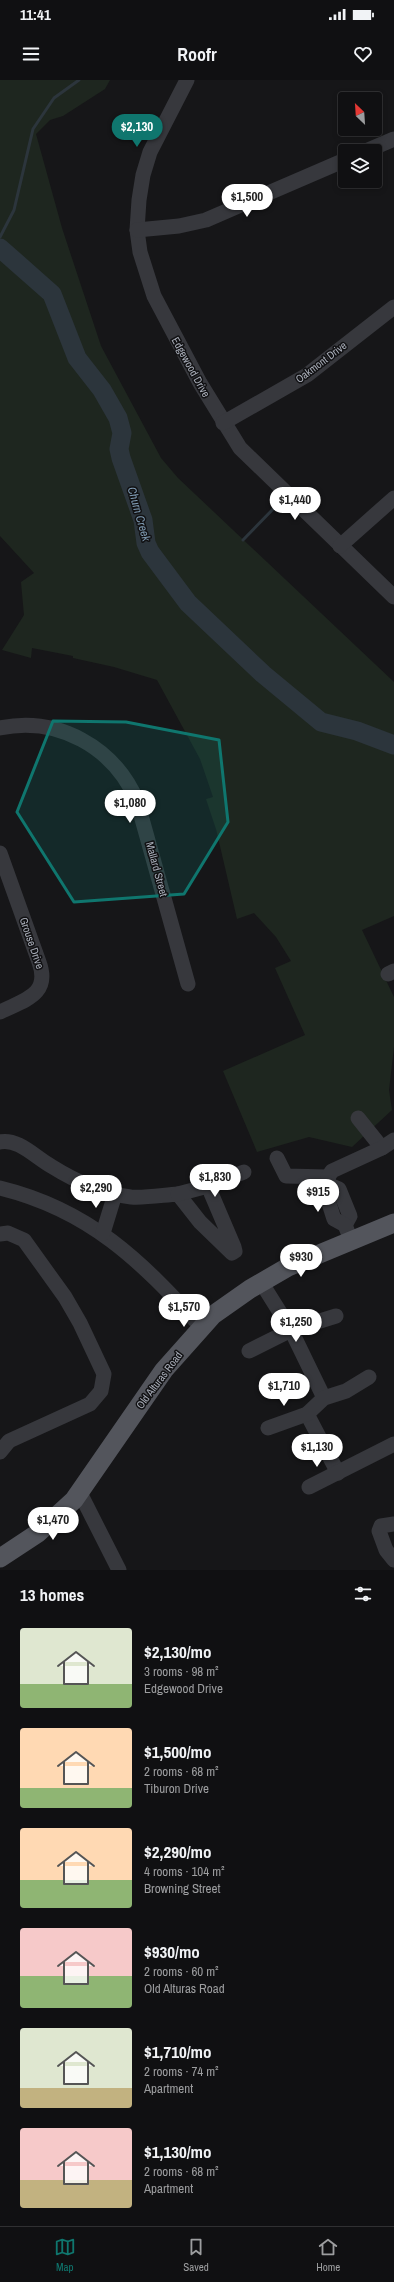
<!DOCTYPE html>
<meta charset="utf-8">
<style>
body{margin:0;font-family:"Archivo Narrow",sans-serif;background:#19191b;color:#f1f3f6;height:100vh;display:flex;flex-direction:column;font-size:15px;white-space:nowrap}
*{box-sizing:border-box;margin:0}
p{font-size:13px;color:#9c9d9f}
.icon{flex:none;width:22px;height:22px;fill:none;stroke:currentColor;stroke-width:2;stroke-linecap:round;stroke-linejoin:round}
.map{position:relative;height:1490px;overflow:hidden}
.side{display:flex;flex-direction:column;background:#101012;flex:1}
.side>*{flex:none}
.needle{width:26px;rotate:335deg}
.buttons{position:absolute;left:338px;top:12px;display:grid;gap:8px}
.buttons a{display:grid;place-items:center;width:44px;height:44px;border-radius:4px;background:#101012;box-shadow:0 2px 6px #0003,0 0 0 1px #303032;font-size:20px}
.price{position:absolute;translate:-50% -34px;padding:0 9px;border-radius:14px;background:#fff;color:#222;font-size:13px;line-height:26px;filter:drop-shadow(0 1px 2px #0008)}
.price::after{content:'';position:absolute;left:50%;top:24px;width:12px;height:9px;margin-left:-6px;background:inherit;clip-path:polygon(0 0,100% 0,50% 100%)}
.price.current{background:#0f766e;color:#fff}
ul{padding:0;list-style:none}
li{display:flex;align-items:center;gap:12px;height:100px;padding:0 20px}
li span{display:grid;place-items:center;flex:none;width:112px;height:80px;border-radius:4px;color:#555}
li>.icon{margin-inline-start:auto}
span .icon{width:48px;height:48px;fill:#fffc;stroke-width:1}
li b{font-size:17px}
h2{display:flex;justify-content:space-between;align-items:center;height:48px;padding:0 20px;font-size:17px}
.status{display:flex;justify-content:space-between;align-items:center;height:28px;padding:0 20px;background:#101012;direction:ltr}
.status svg{height:11px;fill:currentColor}
header{display:flex;justify-content:space-between;align-items:center;height:52px;padding:0 20px;background:#101012;font-size:18px;font-weight:700}
.menu{display:flex;justify-content:space-around;align-items:center;height:56px;border-top:1px solid #303032;background:#101012;font-size:11px;color:#9c9d9f}
.menu a{display:grid;justify-items:center;gap:2px}
.menu .current{color:#0f766e}
.map>svg:first-child{display:block}
.green{fill:#1e261f}
.lines{fill:none;stroke-linecap:round;stroke-linejoin:round}
.stream{stroke:#2c353c;stroke-width:3}
.river{stroke:#2c353c;stroke-width:19}
.minor{stroke:#37383d;stroke-width:15}
.major{stroke:#53555c;stroke-width:19}
.marked{fill:#0f766e;fill-opacity:0.2;stroke:#0f766e;stroke-width:3;stroke-linejoin:round}
.labels{text-anchor:middle;stroke-width:3;stroke-linejoin:round;paint-order:stroke}
.street-label{font-size:11px;fill:#a8adb8;stroke:#111113}
.water-label{font-size:12px;font-style:italic;fill:#7f9bb3;stroke:#111113}
</style>
<div class="status"><b>11:41</b><svg viewBox="0 0 49 12"><path d="M0 12V9h3v3zM5 12V6h3v6zM10 12V3h3v9zM15 12V0h3v12zM26 1h20v11H26zM47 4h2v5h-2z"/></svg></div>
<header><svg class="icon" aria-label="menu" viewBox="0 0 24 24"><path d="M4 6h16M4 12h16M4 18h16"/></svg>Roofr<svg class="icon" aria-label="heart" viewBox="0 0 24 24"><path d="M12 20l-8-8c-3-5 5-10 8-4 3-6 11-1 8 4z"/></svg></header>
<div class="map">
<svg width="394" height="1490" viewBox="0 0 394 1490">
<rect width="100%" height="100%" fill="#161618"/>
<polygon class="green" points="0,0 110,0 105,9 63,36 50,40 36,54 62,148 101,266 161,378 178,398 394,602 394,836 362,850 394,917 394,967 389,1010 392,1030 352,1067 309,1057 257,1072 223,991 305,955 275,888 291,881 276,857 254,833 237,839 216,749 206,719 213,717 200,679 157,600 114,587 73,578 73,576 32,568 31,578 2,570 24,535 21,502 34,493 0,456"/>
<g class="lines">
<g class="stream">
<polyline points="0,157 14,130 33,49 54,18 79,0"/>
<polyline points="243,460 276,426"/>
</g>
<polyline class="river" points="0,168 52,214 77,278 102,310 118,338 122,353 119,369 121,378 143,440 146,463 150,472 188,523 263,594 321,642 357,651 394,665"/>
<g class="minor">
<polyline points="187,0 150,72 143,95 139,120 137,150 140,172 154,216 200,303 240,368 394,517"/>
<polyline points="366,71 394,59"/>
<polyline points="137,150 179,146 206,140 345,80"/>
<polyline points="223,343 307,295 394,227"/>
<polyline points="340,466 394,418"/>
<path d="M 0,648 C 58,636 114,667 137,721 L 188,904"/>
<path d="M 0,773 L 39,882 C 51,915 24,920 0,932"/>
<polyline points="388,894 394,891"/>
<polyline points="358,1038 382,1068"/>
<path d="M 0,1062 C 18,1058 35,1077 51,1086 C 75,1101 103,1114 131,1117 C 146,1118 163,1115 178,1114 L 200,1142 L 232,1173 L 235,1171 L 234,1167 L 208,1106"/>
<polyline points="277,1078 286,1096 328,1097"/>
<polyline points="329,1105 339,1109 350,1136 345,1145"/>
<path d="M 0,1108 C 90,1130 141,1181 201,1247"/>
<polyline points="178,1114 208,1106 244,1092"/>
<polyline points="103,1153 115,1114"/>
<polyline points="0,1154 8,1153 24,1160 65,1217 80,1243 104,1294 101,1311 90,1324 9,1361 0,1372"/>
<polyline points="351,1160 345,1145 334,1139 326,1114 329,1105 328,1097 332,1091 382,1068 394,1060"/>
<polyline points="261,1202 291,1250 324,1318"/>
<polyline points="249,1271 291,1250 336,1236"/>
<polyline points="307,1334 338,1393"/>
<polyline points="268,1348 307,1334 324,1318 346,1311 369,1297"/>
<polyline points="309,1407 394,1364"/>
<polyline points="80,1413 119,1490"/>
<polyline points="394,1444 381,1446 379,1451 386,1470 394,1480"/>
</g>
<polyline class="major" points="0,1478 38,1453 74,1420 164,1290 213,1235 250,1209 288,1187 394,1143"/>
</g>
<path class="marked" d="M 53,641 L 126,642 L 219,660 L 228,742 L 184,814 L 74,822 L 17,732 Z"/>
<g class="labels">
<g class="street-label">
<text transform="translate(321 282) rotate(-37)" y="4">Oakmont Drive</text>
<text transform="translate(191 287) rotate(61)" y="4">Edgewood Drive</text>
<text transform="translate(157 789) rotate(75)" y="4">Mallard Street</text>
<text transform="translate(32 863) rotate(71)" y="4">Grouse Drive</text>
<text transform="translate(159 1300) rotate(-53)" y="4">Old Alturas Road</text>
</g>
<g class="water-label">
<text transform="translate(139 434) rotate(74)" y="4">Churn Creek</text>
</g>
</g>
</svg>
<div class="buttons">
<a><svg class="needle" viewBox="-14 -14 28 28"><path d="M0-13l5 13h-10z" fill="#e53935"/><path d="M0 13l5-13h-10z" fill="#9c9d9f"/></svg></a>
<a><svg class="icon" aria-label="layers" viewBox="0 0 24 24"><path d="M12 4l9 5-9 5-9-5zM3 14l9 5 9-5"/></svg></a>
</div>
<b class="price current" style="left:137px;top:68px">$2,130</b>
<b class="price" style="left:247px;top:138px">$1,500</b>
<b class="price" style="left:295px;top:441px">$1,440</b>
<b class="price" style="left:130px;top:744px">$1,080</b>
<b class="price" style="left:215px;top:1118px">$1,830</b>
<b class="price" style="left:96px;top:1129px">$2,290</b>
<b class="price" style="left:318px;top:1133px">$915</b>
<b class="price" style="left:301px;top:1198px">$930</b>
<b class="price" style="left:184px;top:1248px">$1,570</b>
<b class="price" style="left:296px;top:1263px">$1,250</b>
<b class="price" style="left:284px;top:1327px">$1,710</b>
<b class="price" style="left:317px;top:1388px">$1,130</b>
<b class="price" style="left:53px;top:1461px">$1,470</b>
</div>
<section class="side">
<h2>13 homes<svg class="icon" aria-label="filters" viewBox="0 0 24 24"><path d="M4 7h16M4 17h16"/><circle cx="9" cy="7" r="2"/><circle cx="15" cy="17" r="2"/></svg></h2>
<ul>
<li><span style="background:linear-gradient(#dfe7d0 70%,#8fb573 0)"><svg class="icon" aria-label="home" viewBox="0 0 24 24"><path d="M3 11l9-7 9 7M6 9v11h12V9"/></svg></span><div><b>$2,130/mo</b><p>3 rooms · 98 m²</p><p>Edgewood Drive</p></div></li>
<li><span style="background:linear-gradient(#ffd9b3 75%,#8fb573 0)"><svg class="icon" aria-label="home" viewBox="0 0 24 24"><path d="M3 11l9-7 9 7M6 9v11h12V9"/></svg></span><div><b>$1,500/mo</b><p>2 rooms · 68 m²</p><p>Tiburon Drive</p></div></li>
<li><span style="background:linear-gradient(#ffd9b3 65%,#8fb573 0)"><svg class="icon" aria-label="home" viewBox="0 0 24 24"><path d="M3 11l9-7 9 7M6 9v11h12V9"/></svg></span><div><b>$2,290/mo</b><p>4 rooms · 104 m²</p><p>Browning Street</p></div></li>
<li><span style="background:linear-gradient(#f6c9c9 60%,#8fb573 0)"><svg class="icon" aria-label="home" viewBox="0 0 24 24"><path d="M3 11l9-7 9 7M6 9v11h12V9"/></svg></span><div><b>$930/mo</b><p>2 rooms · 60 m²</p><p>Old Alturas Road</p></div></li>
<li><span style="background:linear-gradient(#dfe7d0 75%,#c2b280 0)"><svg class="icon" aria-label="home" viewBox="0 0 24 24"><path d="M3 11l9-7 9 7M6 9v11h12V9"/></svg></span><div><b>$1,710/mo</b><p>2 rooms · 74 m²</p><p>Apartment</p></div></li>
<li><span style="background:linear-gradient(#f6c9c9 65%,#c2b280 0)"><svg class="icon" aria-label="home" viewBox="0 0 24 24"><path d="M3 11l9-7 9 7M6 9v11h12V9"/></svg></span><div><b>$1,130/mo</b><p>2 rooms · 68 m²</p><p>Apartment</p></div></li>
</ul>
</section>
<nav class="menu">
<a class="current"><svg class="icon" aria-label="map" viewBox="0 0 24 24"><path d="M3 6l6-2 6 2 6-2v14l-6 2-6-2-6 2zM9 4v14M15 6v14"/></svg>Map</a>
<a><svg class="icon" aria-label="saved" viewBox="0 0 24 24"><path d="M7 4h10v16l-5-4-5 4z"/></svg>Saved</a>
<a><svg class="icon" aria-label="home" viewBox="0 0 24 24"><path d="M3 11l9-7 9 7M6 9v11h12V9"/></svg>Home</a>
</nav>
